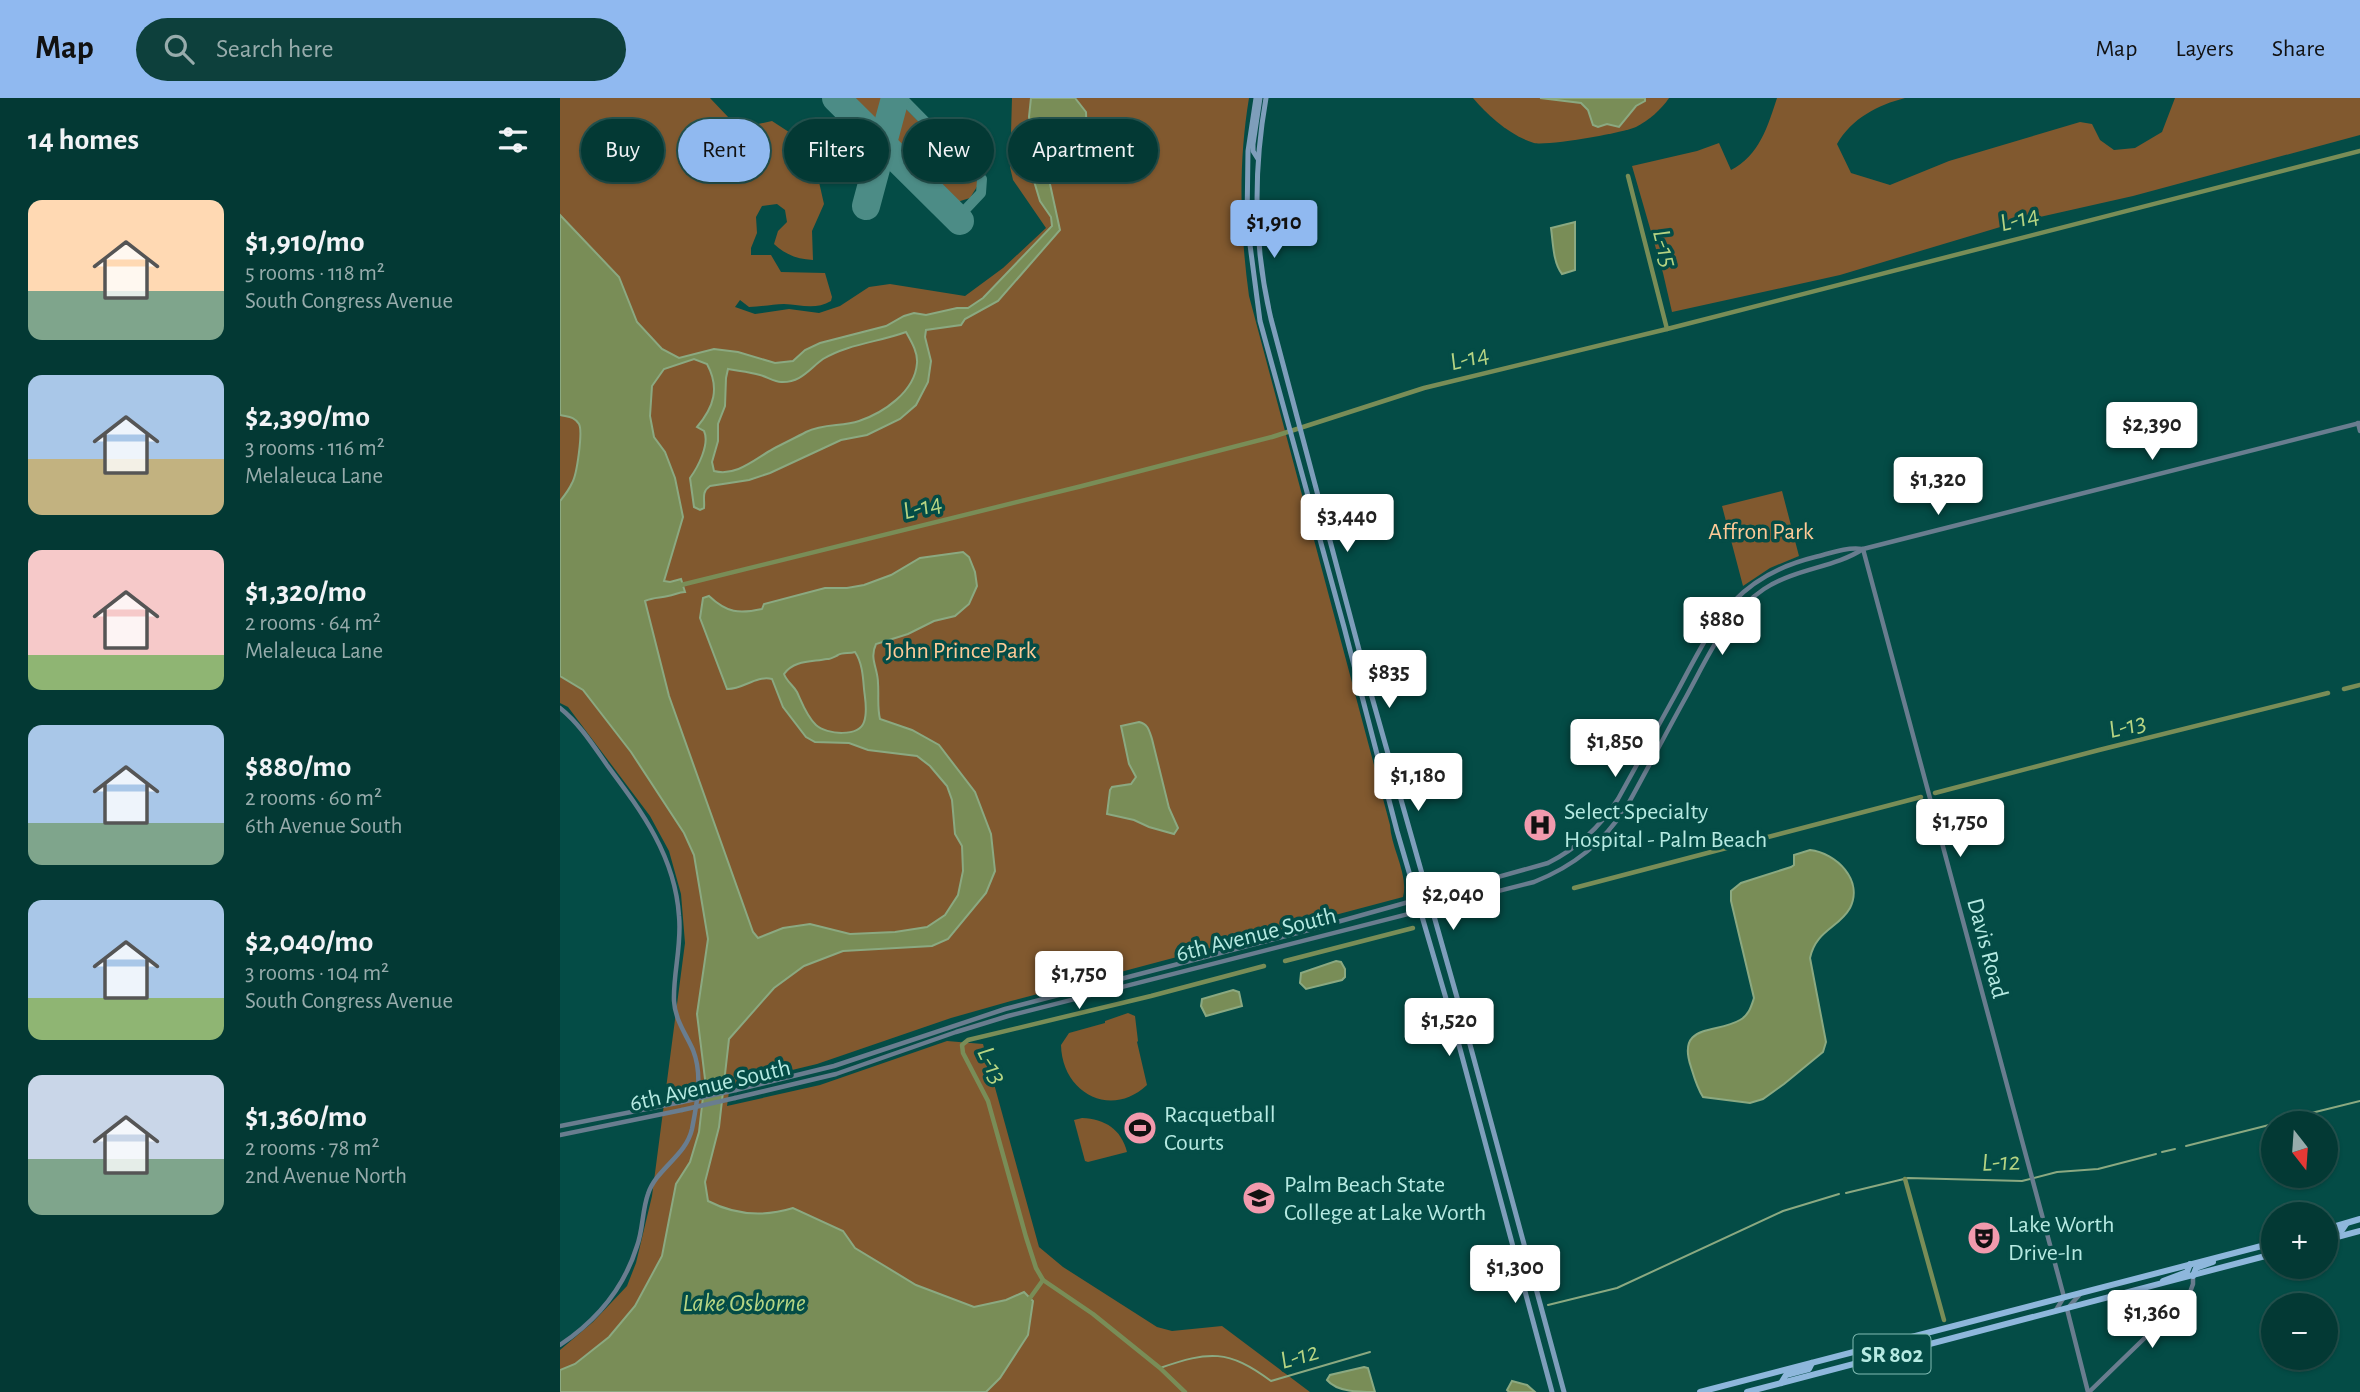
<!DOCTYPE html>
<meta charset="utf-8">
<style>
body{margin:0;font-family:"Alegreya Sans",sans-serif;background:#0d403c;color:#f1f3f6;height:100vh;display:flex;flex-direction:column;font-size:26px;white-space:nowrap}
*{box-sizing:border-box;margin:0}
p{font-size:23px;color:#97acac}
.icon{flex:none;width:38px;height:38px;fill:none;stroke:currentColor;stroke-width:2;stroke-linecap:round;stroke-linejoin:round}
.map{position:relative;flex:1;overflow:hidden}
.details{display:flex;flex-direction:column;background:#033934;width:560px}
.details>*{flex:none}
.banner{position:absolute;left:21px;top:21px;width:665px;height:63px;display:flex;gap:14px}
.needle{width:46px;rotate:163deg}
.controls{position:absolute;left:1701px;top:1013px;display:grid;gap:14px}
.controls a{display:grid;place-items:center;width:77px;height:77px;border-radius:50%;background:#033934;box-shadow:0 2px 5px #0004,0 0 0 2px #24534f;font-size:35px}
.price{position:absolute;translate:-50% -60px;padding:0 16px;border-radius:7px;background:#fff;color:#222;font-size:23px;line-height:46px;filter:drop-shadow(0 2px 4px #0008)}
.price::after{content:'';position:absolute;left:50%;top:42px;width:21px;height:16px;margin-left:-10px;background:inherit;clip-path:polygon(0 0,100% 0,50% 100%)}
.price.on{background:#90b9f0;color:#111}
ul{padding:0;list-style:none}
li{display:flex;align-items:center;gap:21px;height:175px;padding:0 28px}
li span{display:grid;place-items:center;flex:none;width:196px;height:140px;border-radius:14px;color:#555}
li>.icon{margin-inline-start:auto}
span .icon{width:84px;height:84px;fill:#fffc;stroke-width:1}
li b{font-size:30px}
h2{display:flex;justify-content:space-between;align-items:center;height:84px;padding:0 28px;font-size:30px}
.chip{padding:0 24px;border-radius:32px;background:#033934;box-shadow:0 2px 5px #0004,0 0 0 2px #24534f;font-size:24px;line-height:63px}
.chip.on{background:#90b9f0;color:#111}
header{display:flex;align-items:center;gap:42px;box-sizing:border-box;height:98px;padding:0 35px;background:#90b9f0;color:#111}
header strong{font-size:33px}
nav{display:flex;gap:38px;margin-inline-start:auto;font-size:24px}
.search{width:490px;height:63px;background:#0d403c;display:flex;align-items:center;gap:18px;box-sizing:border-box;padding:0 24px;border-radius:38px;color:#97acac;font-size:26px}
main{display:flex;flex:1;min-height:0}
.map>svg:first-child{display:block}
.green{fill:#81592f}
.water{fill:#798d57;stroke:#8ba981;stroke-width:2;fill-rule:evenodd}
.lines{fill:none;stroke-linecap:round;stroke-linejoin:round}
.stream{stroke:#8ba981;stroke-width:2}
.canal{stroke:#798d57;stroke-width:4.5}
.taxiway{stroke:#4c8c86;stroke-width:10}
.runway{stroke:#4c8c86;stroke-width:28}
.tertiary{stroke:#697d8f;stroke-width:4.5}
.secondary{stroke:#7e9ebb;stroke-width:5}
.primary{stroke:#8eb7dc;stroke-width:6}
.tertiary-bridge{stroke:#697d8f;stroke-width:4.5}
.labels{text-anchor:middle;stroke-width:7;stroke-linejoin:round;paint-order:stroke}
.shield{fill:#044c46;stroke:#81bbb3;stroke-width:2}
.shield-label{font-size:23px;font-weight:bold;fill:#b6eae2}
.park-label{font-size:24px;fill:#feca97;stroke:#044c46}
.poi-label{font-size:24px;fill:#b6eae2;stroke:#044c46;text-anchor:start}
.street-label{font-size:24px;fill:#b6eae2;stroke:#044c46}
.water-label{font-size:26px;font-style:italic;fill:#b6d483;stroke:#044c46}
</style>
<header>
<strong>Map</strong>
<div class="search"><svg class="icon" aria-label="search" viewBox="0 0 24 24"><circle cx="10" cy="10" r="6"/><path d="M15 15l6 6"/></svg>Search here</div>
<nav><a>Map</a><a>Layers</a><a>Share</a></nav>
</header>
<main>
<section class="details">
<h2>14 homes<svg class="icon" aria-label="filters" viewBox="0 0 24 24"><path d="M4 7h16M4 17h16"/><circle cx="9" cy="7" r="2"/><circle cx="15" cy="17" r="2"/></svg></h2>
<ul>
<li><span style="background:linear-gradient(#ffd9b3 65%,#7fa58c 0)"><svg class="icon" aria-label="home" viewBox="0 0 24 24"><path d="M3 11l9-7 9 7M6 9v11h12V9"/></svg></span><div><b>$1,910/mo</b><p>5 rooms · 118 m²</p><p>South Congress Avenue</p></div></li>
<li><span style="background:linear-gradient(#a9c7e8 60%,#c2b280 0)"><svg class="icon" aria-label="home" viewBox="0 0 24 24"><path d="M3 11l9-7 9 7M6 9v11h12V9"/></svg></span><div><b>$2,390/mo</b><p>3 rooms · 116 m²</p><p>Melaleuca Lane</p></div></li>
<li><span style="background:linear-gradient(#f6c9c9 75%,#8fb573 0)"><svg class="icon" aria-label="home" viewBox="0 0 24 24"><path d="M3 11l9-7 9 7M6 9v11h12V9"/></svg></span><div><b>$1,320/mo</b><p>2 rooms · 64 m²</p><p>Melaleuca Lane</p></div></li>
<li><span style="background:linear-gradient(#a9c7e8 70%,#7fa58c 0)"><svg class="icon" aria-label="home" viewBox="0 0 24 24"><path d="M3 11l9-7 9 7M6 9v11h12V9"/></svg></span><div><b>$880/mo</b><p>2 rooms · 60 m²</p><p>6th Avenue South</p></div></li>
<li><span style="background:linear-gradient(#a9c7e8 70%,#8fb573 0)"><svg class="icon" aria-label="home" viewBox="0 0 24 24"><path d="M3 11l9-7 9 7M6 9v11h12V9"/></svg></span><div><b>$2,040/mo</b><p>3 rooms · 104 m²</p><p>South Congress Avenue</p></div></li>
<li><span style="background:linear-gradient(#c9d6e8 60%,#7fa58c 0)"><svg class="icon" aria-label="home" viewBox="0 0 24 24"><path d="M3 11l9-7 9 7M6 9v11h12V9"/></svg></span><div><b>$1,360/mo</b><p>2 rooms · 78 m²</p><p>2nd Avenue North</p></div></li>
</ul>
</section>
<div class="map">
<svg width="1800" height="1294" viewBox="0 0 1800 1294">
<rect width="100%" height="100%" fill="#044c46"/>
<g class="green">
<path d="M 0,0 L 150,0 L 189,41 L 198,26 L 212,23 L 232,36 L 259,84 L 264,106 L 252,133 L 253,162 C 237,161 226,157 214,146 L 218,133 L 227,124 L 225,112 L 217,106 L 202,108 L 196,119 L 197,135 L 191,150 L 191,157 L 211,157 L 221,174 L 265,175 L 272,199 L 271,203 C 256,212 241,207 224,206 C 213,206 201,209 189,209 L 180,202 L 175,209 L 195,216 L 229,211 L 259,215 L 280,208 L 309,189 L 330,186 L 405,198 L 443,170 L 486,130 L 453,82 L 450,69 L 452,0 L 689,0 C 678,66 680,132 689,198 L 830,727 C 831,750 849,777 843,799 L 451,903 L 391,920 L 257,966 L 170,987 L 167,1008 L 260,987 L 387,943 L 423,946 L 479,1149 L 503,1169 L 597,1229 L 612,1233 L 662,1228 L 750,1294 L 0,1294 L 0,1252 L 33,1224 L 67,1188 L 76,1165 L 92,1098 L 125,845 L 121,796 L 109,753 L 90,718 L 8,609 L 0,605 Z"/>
<polygon points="293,0 325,0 320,27"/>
<path d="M 913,0 L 1109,0 C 1101,12 1089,22 1076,29 C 1063,35 987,48 974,45 C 951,38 928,18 913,0 Z"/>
<path d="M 1217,0 L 1345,0 C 1318,7 1292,20 1277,46 L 1291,75 L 1330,87 L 1389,63 L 1520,24 L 1532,26 L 1540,42 L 1554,52 L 1575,50 L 1602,34 L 1615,0 L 1800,0 L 1800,37 L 1573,98 L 1457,124 L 1280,177 L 1112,214 L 1103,175 L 1072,68 L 1137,53 L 1159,45 L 1171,72 C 1199,58 1208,28 1217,0 Z"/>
<polygon points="344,9 416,81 418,87 410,100 397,104 390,100 331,41 339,12"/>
<polygon points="1222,393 1239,458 1210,470 1183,488 1162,408"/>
<path d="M 568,915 L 575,918 L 578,943 L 577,944 L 587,987 C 551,1021 502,995 501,947 L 509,935 L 545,925 L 545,923 Z"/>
<polygon points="590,1016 596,1038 579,1043 577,1037 568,1039 564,1023"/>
<path d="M 522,1020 C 545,1021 561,1031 567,1054 L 528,1064 L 525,1063 L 514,1022 Z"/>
</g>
<g class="water">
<path d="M 471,0 L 515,0 L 526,14 L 527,43 L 496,62 L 488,77 L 500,132 L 438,203 L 405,221 L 401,227 L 366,232 L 365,239 L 371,263 L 368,284 L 356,307 L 340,321 L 307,337 L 281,342 L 210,375 L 189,382 L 150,388 C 141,394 145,401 144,410 L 140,412 L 134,409 L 130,380 C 138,369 150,346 144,333 L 137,329 C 154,309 160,290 147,266 L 134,261 L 104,271 L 92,288 L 90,318 L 94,339 L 105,354 L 115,380 L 123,419 L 104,483 L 110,484 L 121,481 L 125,494 C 118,494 115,497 108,498 C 100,500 93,499 85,503 L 109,598 L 193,834 L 198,840 L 223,830 L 250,826 L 290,836 L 335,834 L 367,829 L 385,817 L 398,797 L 403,773 L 402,748 L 395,736 L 392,702 L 387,688 L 370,668 L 357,658 L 308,652 L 289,645 L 255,644 L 246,639 L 223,609 L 212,581 C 196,577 182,592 167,591 L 140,520 L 143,500 L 149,498 C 167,515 179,516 202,511 L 204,506 L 265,490 L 287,490 L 304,487 L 331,477 L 360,460 L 403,454 L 409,459 L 415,474 L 417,488 L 409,506 L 395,518 L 374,523 L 348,536 L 316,546 C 309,561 318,570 318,585 C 319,597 317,609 320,621 L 352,632 L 379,647 L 415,694 L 431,736 L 435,773 L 426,795 L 388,841 L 372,848 L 283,853 L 244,868 L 214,890 L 169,941 L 159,1029 L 145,1084 L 148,1103 C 175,1117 204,1119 233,1110 L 283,1133 L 295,1150 L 356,1187 L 414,1209 L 446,1202 L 464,1194 L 473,1203 L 468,1237 L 440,1280 L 426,1294 L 0,1294 L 0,1272 L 15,1266 L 49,1239 L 75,1208 L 102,1158 L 116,1086 L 130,1064 L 139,1034 L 145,981 L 137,916 L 148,841 L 134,757 L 124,735 L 71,654 L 23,592 L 0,578 L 0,403 C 5,397 9,392 12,385 C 17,377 23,333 19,326 C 14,318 8,319 0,317 L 0,117 L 59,179 L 77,224 L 102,251 L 119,260 L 154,251 L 178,254 L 215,265 L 233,263 L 245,252 L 260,245 L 326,228 L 344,218 L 354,215 L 366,217 L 397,210 L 408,210 L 423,200 L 492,128 L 491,119 L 480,103 L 468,63 L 467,55 L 474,41 L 469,19 ZM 346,234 C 351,243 358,254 357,265 C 355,294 323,315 299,323 C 282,329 264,325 246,334 C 235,340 224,345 213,351 C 195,361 176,379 154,373 L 152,364 L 158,343 L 158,326 L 165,308 L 166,280 L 168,271 C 179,273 190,274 200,277 C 207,279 215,284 221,284 C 241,285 250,270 263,261 C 288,246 319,244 346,234 ZM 295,554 C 302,564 303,578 304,591 C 305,601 308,613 304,624 C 299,639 267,637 256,627 C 247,619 242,605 237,594 C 233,587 227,584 224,576 C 234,562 252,564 267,561 C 271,561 274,559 278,557 C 283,554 289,556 295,554 Z"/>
<polygon points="980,0 1085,0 1085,3 1076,8 1059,29 1047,26 1038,29 1033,27 1028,12 1021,5"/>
<path d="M 1015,124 L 1015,172 L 1002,176 C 993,165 993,144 991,130 Z"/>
<path d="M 579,624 C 588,626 589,632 592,641 L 609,710 L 618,730 L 614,736 L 589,729 L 574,722 L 547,716 L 550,692 L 552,689 L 571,686 L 576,679 L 569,666 L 561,628 Z"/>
<path d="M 1250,752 C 1276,755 1304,782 1290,810 C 1279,830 1256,832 1250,860 L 1266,944 L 1263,954 L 1224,986 L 1203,1001 L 1190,1005 L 1143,999 C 1137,990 1134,979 1131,969 C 1116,925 1156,936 1180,922 C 1189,917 1191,909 1194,900 L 1171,803 L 1171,793 L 1181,785 L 1231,769 L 1234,767 L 1234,757 Z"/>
<polygon points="776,863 781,864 785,871 785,879 782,882 746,891 740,885 741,875"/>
<polygon points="673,892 679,894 682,908 646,918 641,908 642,901"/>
<path d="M 804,1269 L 808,1270 L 815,1294 C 799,1294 777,1294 767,1282 L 770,1277 Z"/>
<polygon points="952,1283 967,1287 975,1294 949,1294 947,1292"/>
</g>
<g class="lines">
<g class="stream">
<polyline points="1727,1021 1800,1003"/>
<polyline points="1715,1026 1716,1025"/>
<polyline points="1626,1048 1713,1026"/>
<polyline points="1602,1054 1615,1051"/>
<polyline points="1286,1095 1348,1080 1462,1083 1497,1074 1538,1071 1596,1056"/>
<polyline points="988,1207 1057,1190 1223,1113 1279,1096"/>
<path d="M 600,1270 C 649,1253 668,1251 711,1283 L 810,1254"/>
</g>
<g class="canal">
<polyline points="1068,78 1107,231"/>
<polyline points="117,488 522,388 712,339 864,290 1107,231 1800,53"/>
<polyline points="1784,591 1800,587"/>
<polyline points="1375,695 1539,652 1768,595"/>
<polyline points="1185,745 1361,699"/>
<polyline points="1014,790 1174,748"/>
<polyline points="725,863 853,830"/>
<polyline points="1345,1081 1384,1222"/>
<polyline points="470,1200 483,1182"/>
<polyline points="625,1294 600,1270 533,1216 483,1182 476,1170 466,1139 428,1003 403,955 402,947 408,942 591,898 704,868"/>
</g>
<polyline class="taxiway" points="342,0 422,81 421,95 405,112 394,117"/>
<g class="runway">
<polyline points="276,0 400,123"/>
<polyline points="306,108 335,0"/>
</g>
<g class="tertiary">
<polyline points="1798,325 1800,333"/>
<polyline points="1303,451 1504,1199 1496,1212"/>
<path d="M 0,610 C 19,625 33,647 47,667 C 82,714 115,758 119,818 C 122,847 113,875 114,903 C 115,922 126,936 133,952 C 143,977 137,1005 132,1031 C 126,1058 96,1071 88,1096 C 82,1113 83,1132 77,1148 C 64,1190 36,1223 0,1247"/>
<path d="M 176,992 L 274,968 L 445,911 L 745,833 L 988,765 C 1018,750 1040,729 1058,701 C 1078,665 1098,628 1118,592 C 1154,525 1174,479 1255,459 C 1271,455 1286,449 1302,451"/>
<path d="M 175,1000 L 276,976 L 396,934 L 448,918 L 974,784 C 1014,768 1043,745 1067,708 C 1087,672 1106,635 1126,599 C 1148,559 1165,517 1204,491 C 1236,470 1274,470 1303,451 L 1800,325"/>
<polyline points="0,1028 122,1004"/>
<polyline points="0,1037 122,1012"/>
<polyline points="1521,1195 1507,1211 1528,1294"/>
<polyline points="1529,1294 1629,1197 1633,1186 1633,1178"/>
</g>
<g class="secondary">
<polyline points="696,0 688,53 687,124 700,223 784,529 837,733 892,921 992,1294"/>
<path d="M 706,0 C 693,74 694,149 711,221 L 806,578 L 902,917 L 1004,1294"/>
<polyline points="698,61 693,53 693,46 700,0"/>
</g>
<g class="primary">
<polyline points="1766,1131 1800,1121"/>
<polyline points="1766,1136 1782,1132 1786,1126"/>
<polyline points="1766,1142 1800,1133"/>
<polyline points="1633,1178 1636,1170 1653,1164"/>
<polyline points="1603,1183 1627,1174 1630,1166"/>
<polyline points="1221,1285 1226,1277 1249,1271 1252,1265"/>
<polyline points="1140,1294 1713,1145"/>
<polyline points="1187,1294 1713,1156"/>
</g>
<g class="tertiary-bridge">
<polyline points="122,1004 176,992"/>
<polyline points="122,1012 175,1000"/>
</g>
</g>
<defs>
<symbol id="hospital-disc" viewBox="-11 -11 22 22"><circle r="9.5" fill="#f29aad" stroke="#044c46"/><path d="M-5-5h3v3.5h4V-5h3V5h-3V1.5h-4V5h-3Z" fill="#111"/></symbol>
<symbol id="stadium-disc" viewBox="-11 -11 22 22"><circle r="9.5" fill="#f29aad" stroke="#044c46"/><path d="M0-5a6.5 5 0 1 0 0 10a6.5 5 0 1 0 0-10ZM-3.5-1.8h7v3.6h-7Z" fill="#111"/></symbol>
<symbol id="university-disc" viewBox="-11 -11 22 22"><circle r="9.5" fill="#f29aad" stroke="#044c46"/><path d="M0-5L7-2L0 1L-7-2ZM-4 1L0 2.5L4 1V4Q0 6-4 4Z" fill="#111"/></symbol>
<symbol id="theatre-disc" viewBox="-11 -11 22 22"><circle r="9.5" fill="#f29aad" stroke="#044c46"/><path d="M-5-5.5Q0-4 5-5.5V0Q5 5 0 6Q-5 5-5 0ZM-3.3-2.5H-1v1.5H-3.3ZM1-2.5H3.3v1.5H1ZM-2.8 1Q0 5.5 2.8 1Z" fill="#111"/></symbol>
</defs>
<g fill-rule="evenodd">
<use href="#hospital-disc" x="961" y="708" width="38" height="38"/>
<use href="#stadium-disc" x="561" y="1011" width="38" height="38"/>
<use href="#university-disc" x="680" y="1081" width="38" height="38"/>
<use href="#theatre-disc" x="1405" y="1121" width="38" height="38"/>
</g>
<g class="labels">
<rect class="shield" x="1293.5" y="1236.5" width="77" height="39" rx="5"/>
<g class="shield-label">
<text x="1332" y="1264">SR 802</text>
</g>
<g class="park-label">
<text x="1201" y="441">Affron Park</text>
<text x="401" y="560">John Prince Park</text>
</g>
<g class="poi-label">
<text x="1004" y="721">Select Specialty<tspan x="1004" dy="28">Hospital - Palm Beach</tspan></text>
<text x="604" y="1024">Racquetball<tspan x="604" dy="28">Courts</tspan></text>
<text x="724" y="1094">Palm Beach State<tspan x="724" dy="28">College at Lake Worth</tspan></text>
<text x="1448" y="1134">Lake Worth<tspan x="1448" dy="28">Drive-In</tspan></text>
</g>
<g class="street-label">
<text transform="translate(696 836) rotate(-14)" y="8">6th Avenue South</text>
<text transform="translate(1428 850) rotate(75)" y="8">Davis Road</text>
<text transform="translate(150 987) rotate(-13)" y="8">6th Avenue South</text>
</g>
<g class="water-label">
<text transform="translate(1459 120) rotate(-14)" y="9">L-14</text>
<text transform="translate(1106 150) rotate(76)" y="9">L-15</text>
<text transform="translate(909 259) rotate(-14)" y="9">L-14</text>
<text transform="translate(362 408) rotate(-14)" y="9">L-14</text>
<text transform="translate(1567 627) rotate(-14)" y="9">L-13</text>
<text transform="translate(433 967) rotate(65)" y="9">L-13</text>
<text transform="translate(1441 1063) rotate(-2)" y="9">L-12</text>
<text x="184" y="1213">Lake Osborne</text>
<text transform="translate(739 1257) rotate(-16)" y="9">L-12</text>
</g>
</g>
</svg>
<div class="controls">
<a><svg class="needle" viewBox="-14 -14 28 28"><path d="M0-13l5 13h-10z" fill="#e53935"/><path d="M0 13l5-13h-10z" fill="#97acac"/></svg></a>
<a>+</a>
<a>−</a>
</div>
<b class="price on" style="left:714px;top:162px">$1,910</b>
<b class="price" style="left:1592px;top:364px">$2,390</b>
<b class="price" style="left:1378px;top:419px">$1,320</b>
<b class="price" style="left:787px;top:456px">$3,440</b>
<b class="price" style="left:1162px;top:559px">$880</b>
<b class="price" style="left:829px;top:612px">$835</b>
<b class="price" style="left:1055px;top:681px">$1,850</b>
<b class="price" style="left:858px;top:715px">$1,180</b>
<b class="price" style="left:1400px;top:761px">$1,750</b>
<b class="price" style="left:893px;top:834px">$2,040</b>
<b class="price" style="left:519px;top:913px">$1,750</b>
<b class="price" style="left:889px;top:960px">$1,520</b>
<b class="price" style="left:955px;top:1207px">$1,300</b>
<b class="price" style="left:1592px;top:1252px">$1,360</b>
<div class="banner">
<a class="chip">Buy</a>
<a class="chip on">Rent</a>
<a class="chip">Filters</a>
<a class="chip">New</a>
<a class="chip">Apartment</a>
</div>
</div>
</main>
